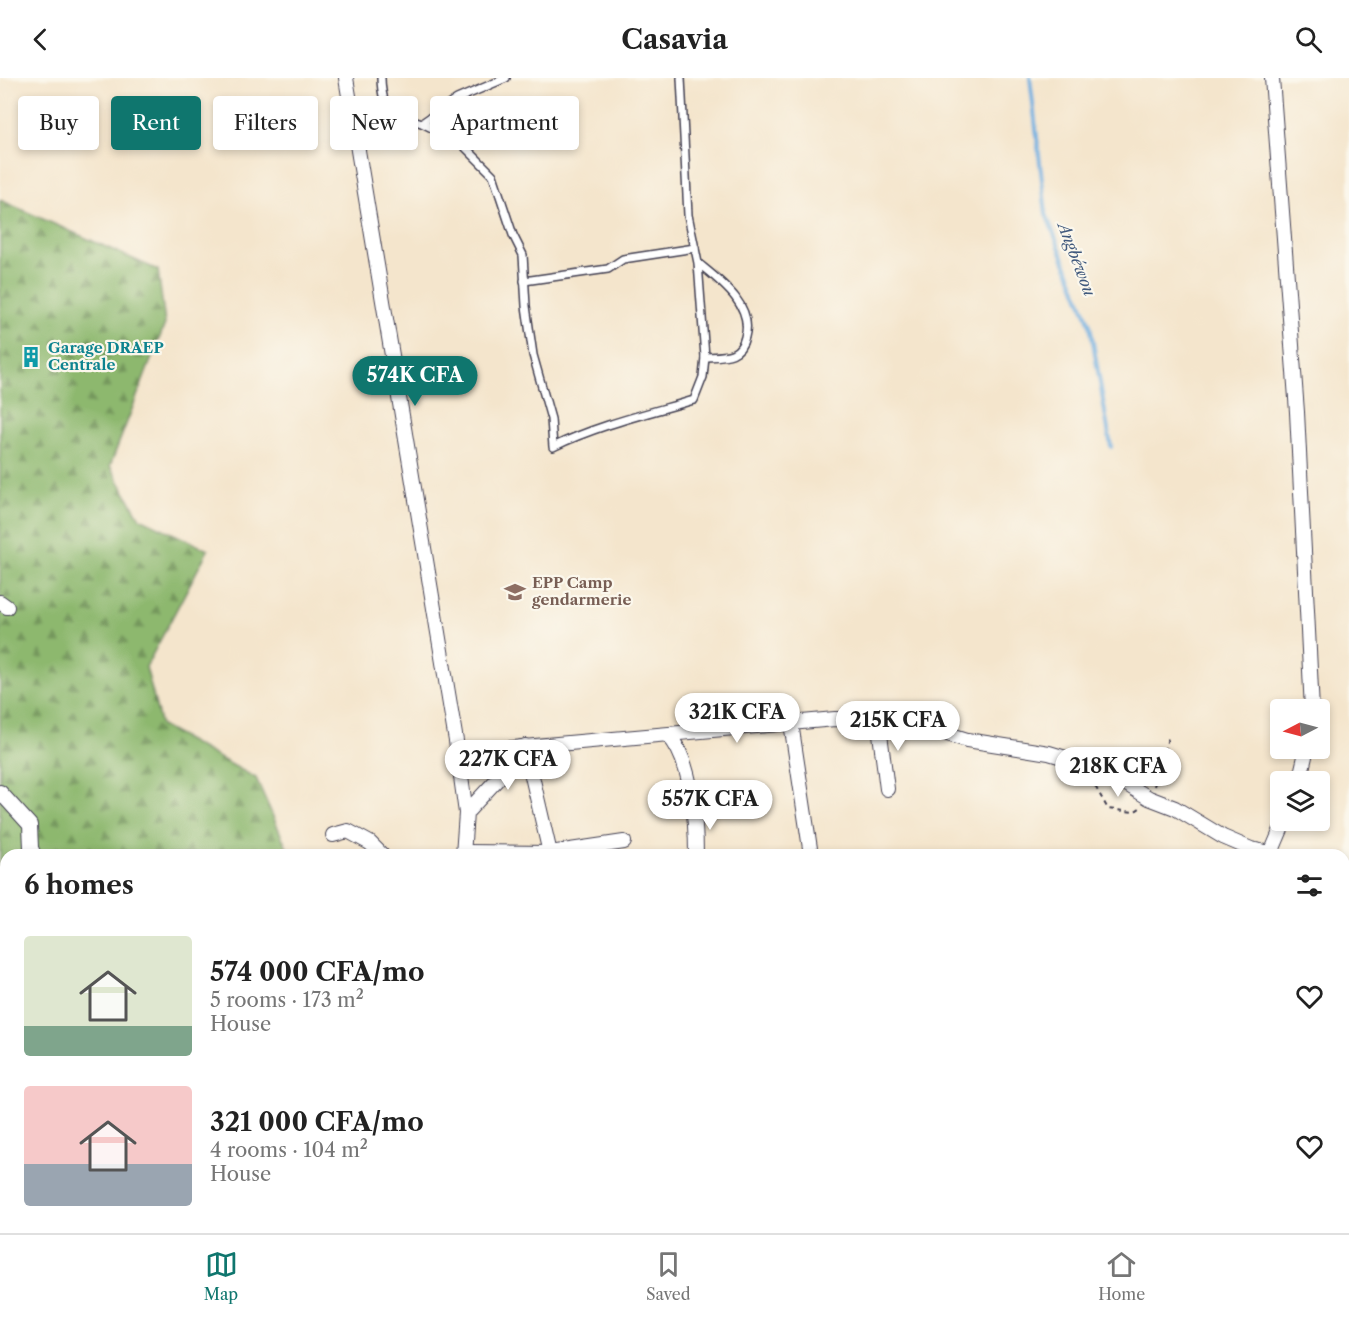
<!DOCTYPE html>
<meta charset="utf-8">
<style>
body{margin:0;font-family:"Libre Caslon Text",serif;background:#f6f6f6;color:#222;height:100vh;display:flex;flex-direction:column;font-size:22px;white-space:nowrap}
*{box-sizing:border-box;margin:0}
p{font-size:20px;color:#767676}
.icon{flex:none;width:33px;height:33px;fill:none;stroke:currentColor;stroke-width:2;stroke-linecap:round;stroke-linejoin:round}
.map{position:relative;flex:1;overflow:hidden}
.panel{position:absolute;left:0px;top:771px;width:1350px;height:384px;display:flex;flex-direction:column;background:#fff;border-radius:18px 18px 0 0;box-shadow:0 3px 9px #0003}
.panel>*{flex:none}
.hud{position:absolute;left:18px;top:18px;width:600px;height:54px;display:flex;gap:12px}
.needle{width:39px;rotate:264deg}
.fabs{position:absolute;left:1270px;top:621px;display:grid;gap:12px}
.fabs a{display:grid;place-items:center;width:60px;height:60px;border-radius:6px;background:#fff;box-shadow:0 3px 9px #0003;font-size:30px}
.price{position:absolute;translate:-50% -51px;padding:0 14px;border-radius:21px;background:#fff;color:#222;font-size:20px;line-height:39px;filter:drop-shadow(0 2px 3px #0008)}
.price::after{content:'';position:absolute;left:50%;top:36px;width:18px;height:14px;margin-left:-9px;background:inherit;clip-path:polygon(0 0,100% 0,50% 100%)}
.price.current{background:#0f766e;color:#fff}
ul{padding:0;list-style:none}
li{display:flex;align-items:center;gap:18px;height:150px;padding:0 24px}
li span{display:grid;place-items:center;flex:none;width:168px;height:120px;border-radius:6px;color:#555}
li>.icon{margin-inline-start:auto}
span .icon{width:72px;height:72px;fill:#fffc;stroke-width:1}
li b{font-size:26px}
h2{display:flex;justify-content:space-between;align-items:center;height:72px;padding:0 24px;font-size:26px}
.chip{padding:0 21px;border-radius:6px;background:#fff;box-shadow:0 3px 9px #0003;font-size:21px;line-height:54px}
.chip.current{background:#0f766e;color:#fff}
header{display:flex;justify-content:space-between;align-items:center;height:78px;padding:0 24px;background:#fff;font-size:27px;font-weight:700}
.tab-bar{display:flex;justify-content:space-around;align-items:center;height:84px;border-top:2px solid #e0e0e0;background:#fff;font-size:16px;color:#767676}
.tab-bar a{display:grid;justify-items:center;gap:3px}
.tab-bar .current{color:#0f766e}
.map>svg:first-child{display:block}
.forest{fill:url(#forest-firs);stroke:#586d54;stroke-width:1.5}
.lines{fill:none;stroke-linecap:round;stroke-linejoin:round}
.stream{stroke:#6cacdf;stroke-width:4}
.lane-casing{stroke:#423f51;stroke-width:10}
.street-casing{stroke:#423f51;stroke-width:16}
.path{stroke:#423f51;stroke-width:2;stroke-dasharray:4.5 4.5;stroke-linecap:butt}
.lane{stroke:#fff;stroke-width:7}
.street{stroke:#fff;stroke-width:14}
.labels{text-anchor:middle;stroke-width:4.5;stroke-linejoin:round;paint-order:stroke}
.culture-label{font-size:15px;font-weight:bold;fill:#0d838f;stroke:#fbf7ec;text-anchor:start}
.education-label{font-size:15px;font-weight:bold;fill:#785e54;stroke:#fbf7ec;text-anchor:start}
.water-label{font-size:16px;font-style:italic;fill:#40597d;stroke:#fbf7ec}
</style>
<header><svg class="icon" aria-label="back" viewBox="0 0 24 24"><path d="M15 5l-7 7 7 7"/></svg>Casavia<svg class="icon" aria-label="search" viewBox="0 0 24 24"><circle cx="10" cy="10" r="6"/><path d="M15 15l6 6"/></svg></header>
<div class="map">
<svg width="1349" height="1155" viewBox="0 0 1349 1155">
<defs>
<pattern id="forest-firs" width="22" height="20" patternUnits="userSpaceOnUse" patternTransform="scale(1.5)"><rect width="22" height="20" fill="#8db86e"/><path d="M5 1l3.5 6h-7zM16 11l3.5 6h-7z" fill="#73955c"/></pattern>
</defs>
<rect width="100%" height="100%" fill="#fbf7ec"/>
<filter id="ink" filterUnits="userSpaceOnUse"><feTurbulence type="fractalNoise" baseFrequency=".0167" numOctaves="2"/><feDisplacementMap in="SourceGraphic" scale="12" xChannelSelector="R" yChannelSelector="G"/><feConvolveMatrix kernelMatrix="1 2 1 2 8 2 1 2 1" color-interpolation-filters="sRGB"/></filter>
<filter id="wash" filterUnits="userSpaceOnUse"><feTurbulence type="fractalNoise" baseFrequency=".008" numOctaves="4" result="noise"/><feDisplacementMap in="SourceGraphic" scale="24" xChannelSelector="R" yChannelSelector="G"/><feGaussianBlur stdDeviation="1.35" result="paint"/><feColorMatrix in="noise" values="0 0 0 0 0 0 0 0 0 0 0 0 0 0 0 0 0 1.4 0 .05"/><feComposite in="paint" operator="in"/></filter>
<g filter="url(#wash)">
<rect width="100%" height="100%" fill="#f4e5cc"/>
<polygon class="forest" points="0,122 158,192 165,246 110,388 140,440 208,472 146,589 161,648 256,700 290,777 6,777 6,1149 129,1149 124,1155 0,1155"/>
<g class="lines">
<polyline class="stream" points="1030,0 1046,136 1090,247 1111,369"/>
</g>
</g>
<g filter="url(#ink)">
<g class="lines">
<defs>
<g id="lane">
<path d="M 381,0 C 382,35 391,35 422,45 L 457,21 L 506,0"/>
<path d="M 681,0 L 688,137 L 698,185 L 705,279 C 724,278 740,280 745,259 C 754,227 720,203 698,185"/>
<path d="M 422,45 L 460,64 L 493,97 L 513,157 L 523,177 L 526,228 L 533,277 L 551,341 L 553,369 C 598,347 646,336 694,322 L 703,299 L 705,279"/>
<polyline points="524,203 608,191 623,181 695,170"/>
<polyline points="0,1002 6,1001"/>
</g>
<g id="street">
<polyline points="346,0 456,663 466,735 463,777"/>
<polyline points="1272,0 1297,334 1312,632"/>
<polyline points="0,524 7,529"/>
<polyline points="878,640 887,711"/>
<polyline points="791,645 811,777"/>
<path d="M 669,658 C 692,683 696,744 696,777"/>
<polyline points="525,668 550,775"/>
<polyline points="458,675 835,641 906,643 967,662 1049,675 1102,691 1149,720 1175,730 1223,759 1251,771 1271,775 1285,742"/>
<polyline points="1299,704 1307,670"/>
<polyline points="0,714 30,747 31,770 34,777"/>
<polyline points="466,735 506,692 521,669"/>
<polyline points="333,757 348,753 370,765 382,777"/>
<polyline points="463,774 550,775 624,764"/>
<polyline points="489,1149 490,1155"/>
<polyline points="565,1149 565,1155"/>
<polyline points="935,1149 937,1155"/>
<polyline points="716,1153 723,1155"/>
</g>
</defs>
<use href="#lane" class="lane-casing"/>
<use href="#street" class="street-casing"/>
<g class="path">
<polyline points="1091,701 1108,731 1134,734 1140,730"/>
<polyline points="1154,708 1168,660"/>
<polyline points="1344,806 1349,807"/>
</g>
<use href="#lane" class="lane"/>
<use href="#street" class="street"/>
</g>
</g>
<defs>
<symbol id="building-bare" viewBox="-9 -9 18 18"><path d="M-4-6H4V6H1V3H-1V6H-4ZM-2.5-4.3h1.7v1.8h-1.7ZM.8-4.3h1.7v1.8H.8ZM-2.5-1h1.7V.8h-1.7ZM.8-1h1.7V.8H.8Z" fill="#0f9aa8" stroke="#fbf7ec" stroke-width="2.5" paint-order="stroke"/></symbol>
<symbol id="school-bare" viewBox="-9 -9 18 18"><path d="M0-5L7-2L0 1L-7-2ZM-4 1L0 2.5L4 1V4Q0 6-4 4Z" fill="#8d6e63" stroke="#fbf7ec" stroke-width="2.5" paint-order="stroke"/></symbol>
</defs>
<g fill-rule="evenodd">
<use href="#building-bare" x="16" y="264" width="30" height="30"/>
<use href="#school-bare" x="500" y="499" width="30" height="30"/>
</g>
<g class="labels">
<g class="culture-label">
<text x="48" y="275">Garage DRAEP<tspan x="48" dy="17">Centrale</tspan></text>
</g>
<g class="education-label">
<text x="532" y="510">EPP Camp<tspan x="532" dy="17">gendarmerie</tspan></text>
</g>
<g class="water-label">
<text transform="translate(1077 181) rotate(69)" y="6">Angbéwou</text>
</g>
</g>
</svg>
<div class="fabs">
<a><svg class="needle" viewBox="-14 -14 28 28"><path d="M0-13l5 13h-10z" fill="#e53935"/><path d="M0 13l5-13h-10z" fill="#767676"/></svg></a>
<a><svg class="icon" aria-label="layers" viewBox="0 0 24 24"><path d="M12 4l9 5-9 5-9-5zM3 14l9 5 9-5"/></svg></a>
</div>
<b class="price current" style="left:415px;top:329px">574K CFA</b>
<b class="price" style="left:737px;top:666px">321K CFA</b>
<b class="price" style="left:898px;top:674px">215K CFA</b>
<b class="price" style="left:508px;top:713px">227K CFA</b>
<b class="price" style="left:1118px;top:720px">218K CFA</b>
<b class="price" style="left:710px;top:753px">557K CFA</b>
<div class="hud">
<a class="chip">Buy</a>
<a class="chip current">Rent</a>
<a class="chip">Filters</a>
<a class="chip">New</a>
<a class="chip">Apartment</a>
</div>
<section class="panel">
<h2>6 homes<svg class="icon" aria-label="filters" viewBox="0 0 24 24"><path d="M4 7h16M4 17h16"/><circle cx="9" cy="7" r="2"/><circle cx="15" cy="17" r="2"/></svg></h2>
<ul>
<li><span style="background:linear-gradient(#dfe7d0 75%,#7fa58c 0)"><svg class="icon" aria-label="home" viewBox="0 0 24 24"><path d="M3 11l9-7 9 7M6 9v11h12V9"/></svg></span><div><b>574 000 CFA/mo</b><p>5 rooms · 173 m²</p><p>House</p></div><svg class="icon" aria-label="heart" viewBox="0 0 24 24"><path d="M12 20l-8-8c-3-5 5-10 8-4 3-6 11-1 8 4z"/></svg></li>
<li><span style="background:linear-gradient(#f6c9c9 65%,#9aa5b1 0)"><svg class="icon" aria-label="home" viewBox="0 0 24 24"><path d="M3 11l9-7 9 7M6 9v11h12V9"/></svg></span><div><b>321 000 CFA/mo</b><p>4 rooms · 104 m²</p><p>House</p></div><svg class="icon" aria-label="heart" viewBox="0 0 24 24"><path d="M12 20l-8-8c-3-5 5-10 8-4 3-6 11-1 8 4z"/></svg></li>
</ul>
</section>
</div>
<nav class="tab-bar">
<a class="current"><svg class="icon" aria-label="map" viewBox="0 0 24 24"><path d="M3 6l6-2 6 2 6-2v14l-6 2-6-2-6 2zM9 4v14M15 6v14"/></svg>Map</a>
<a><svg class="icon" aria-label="saved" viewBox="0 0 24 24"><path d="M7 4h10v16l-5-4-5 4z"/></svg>Saved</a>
<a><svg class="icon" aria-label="home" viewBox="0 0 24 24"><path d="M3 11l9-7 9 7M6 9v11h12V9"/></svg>Home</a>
</nav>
